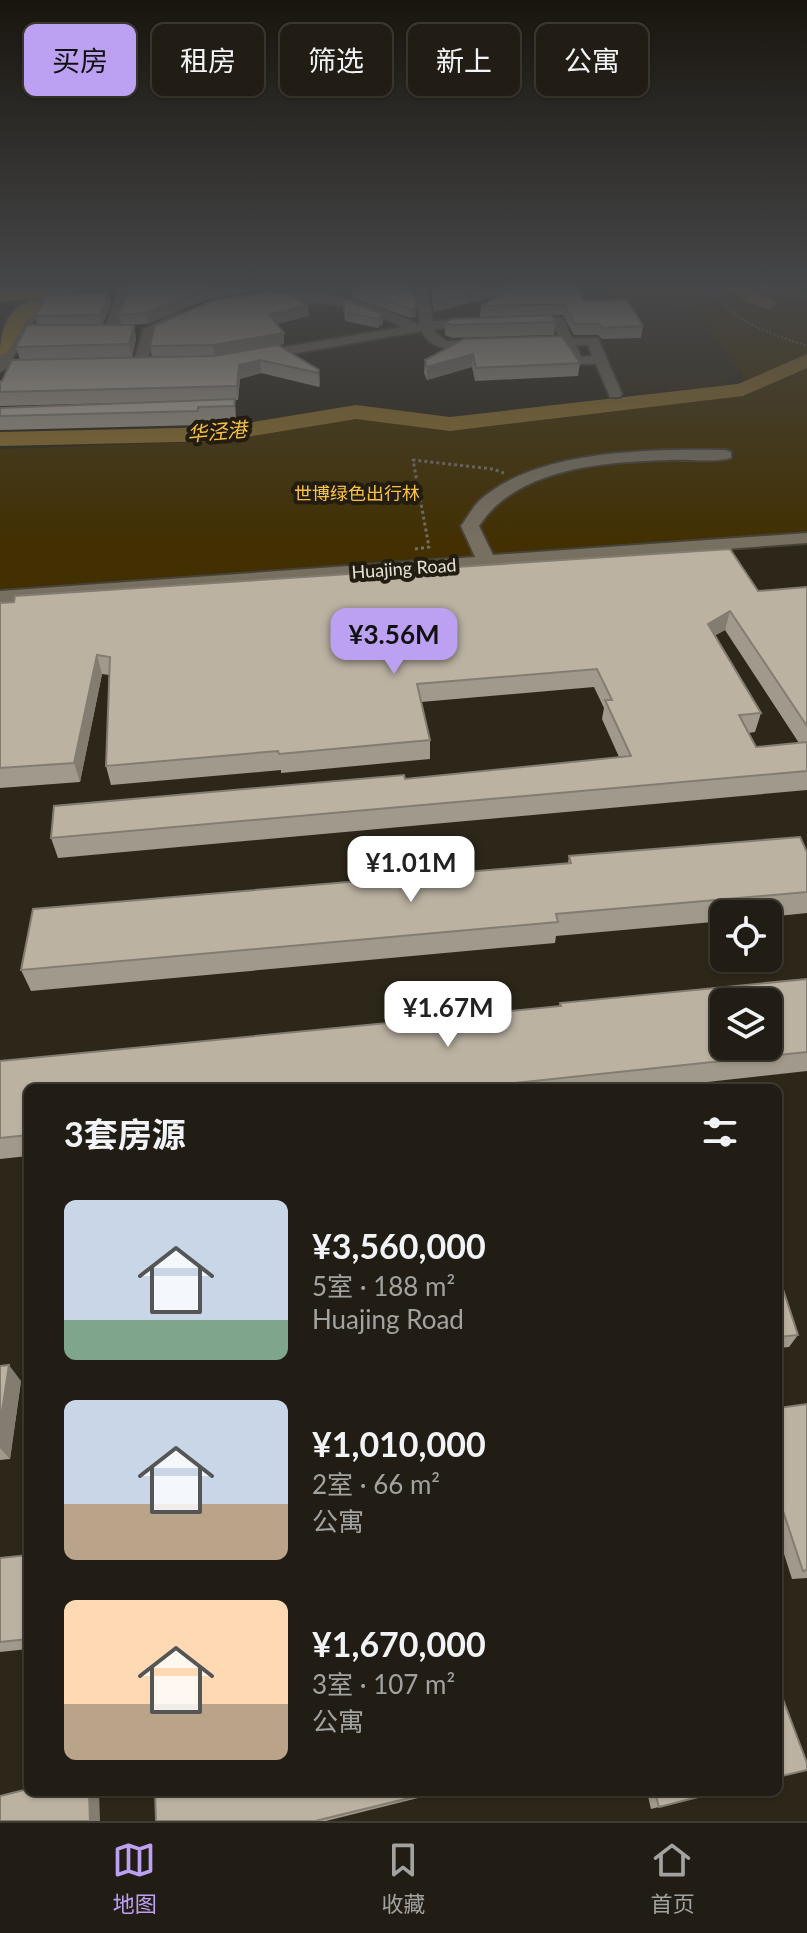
<!DOCTYPE html>
<html lang="zh">
<meta charset="utf-8">
<style>
body{margin:0;font-family:Lato,"Noto Sans SC",sans-serif;background:#2a261d;color:#f1f3f6;height:100vh;display:flex;flex-direction:column;font-size:30px;white-space:nowrap}
*{box-sizing:border-box;margin:0}
p{font-size:26px;color:#a2a2a0}
.icon{flex:none;width:44px;height:44px;fill:none;stroke:currentColor;stroke-width:2;stroke-linecap:round;stroke-linejoin:round}
.map{position:relative;flex:1;overflow:hidden}
.side{position:absolute;left:24px;top:1084px;width:758px;height:712px;display:flex;flex-direction:column;background:#221d14;border-radius:12px;box-shadow:0 2px 6px #0004,0 0 0 2px #3f3b34}
.side>*{flex:none}
.top-card{position:absolute;left:24px;top:24px;width:760px;height:72px;display:flex;gap:16px}
.controls{position:absolute;left:710px;top:900px;display:grid;gap:16px}
.controls a{display:grid;place-items:center;width:72px;height:72px;border-radius:12px;background:#221d14;box-shadow:0 2px 6px #0004,0 0 0 2px #3f3b34;font-size:40px}
.price{position:absolute;translate:-50% -68px;padding:0 18px;border-radius:16px;background:#fff;color:#222;font-size:26px;line-height:52px;filter:drop-shadow(0 2px 4px #0008)}
.price::after{content:'';position:absolute;left:50%;top:48px;width:24px;height:18px;margin-left:-12px;background:inherit;clip-path:polygon(0 0,100% 0,50% 100%)}
.price.current{background:#bca0f2;color:#111}
ul{padding:0;list-style:none}
li{display:flex;align-items:center;gap:24px;height:200px;padding:0 40px}
li span{display:grid;place-items:center;flex:none;width:224px;height:160px;border-radius:12px;color:#555}
li>.icon{margin-inline-start:auto}
span .icon{width:96px;height:96px;fill:#fffc;stroke-width:1}
li b{font-size:34px}
h2{display:flex;justify-content:space-between;align-items:center;height:96px;padding:0 40px;font-size:34px}
.tag{padding:0 28px;border-radius:12px;background:#221d14;box-shadow:0 2px 6px #0004,0 0 0 2px #3f3b34;font-size:28px;line-height:72px}
.tag.current{background:#bca0f2;color:#111}
.tabs{display:flex;justify-content:space-around;align-items:center;height:112px;border-top:2px solid #3f3b34;background:#221d14;font-size:22px;color:#a2a2a0}
.tabs a{display:grid;justify-items:center;gap:4px}
.tabs .current{color:#bca0f2}
.map>svg:first-child{display:block}
.built{fill:#352b18}
.green{fill:#423002}
.lines{fill:none;stroke-linecap:round;stroke-linejoin:round}
.river{fill:#8c6e2a;fill-rule:evenodd}
.minor-casing{stroke:#474238;stroke-width:4}
.highway-casing{stroke:#474238;stroke-width:4}
.path-far1{stroke:#736e62;stroke-width:2;stroke-dasharray:2 2;stroke-linecap:butt}
.path{stroke:#736e62;stroke-width:3;stroke-dasharray:3 3;stroke-linecap:butt}
.minor{fill:#776f60;fill-rule:evenodd}
.highway{fill:#ae8520;fill-rule:evenodd}
.highway-bridge-casing{stroke:#474238;stroke-width:22;stroke-linecap:butt}
.highway-bridge{stroke:#ae8520;stroke-width:20}
.wall{fill:#a1998b;fill-rule:evenodd}
.shaded-wall{fill:#837d71}
.building{fill:#bbb2a2;stroke:#837d71;stroke-width:2;fill-rule:evenodd}
.labels{text-anchor:middle;stroke-width:8;stroke-linejoin:round;paint-order:stroke}
.far-park-label{font-size:18px;fill:#f7c147;stroke:#231d11}
.far-street-label{font-size:18px;fill:#e6e2d9;stroke:#231d11}
.far-water-label{font-size:20px;font-style:italic;fill:#f6c046;stroke:#231d11}
</style>
<div class="map">
<svg width="807" height="1821" viewBox="0 0 807 1821">
<rect width="100%" height="100%" fill="#2d271a"/>
<polygon class="built" points="584,300 694,309 740,371 721,387 615,394 593,341 580,342 571,322 586,307"/>
<polygon class="green" points="594,286 807,286 807,536 0,597 0,449 222,441 357,417 452,431 749,395 740,371 694,309 607,300"/>
<g class="lines">
<g class="river">
<path d="M 727,286 L 745,286 L 778,303 L 769,309 C 753,304 737,299 727,286 Z"/>
<polygon points="807,354 807,368 743,396 450,431 356,419 223,441 0,446 0,432 223,427 356,405 450,417 738,384"/>
</g>
<defs>
<g id="minor">
<polygon points="43,286 55,286 7,368 0,372 0,356"/>
<polygon points="121,286 133,286 116,333 104,336 102,333"/>
<path d="M 414,286 L 426,286 L 433,321 L 481,319 L 488,323 L 481,327 L 435,329 L 435,332 L 446,341 L 492,341 L 492,347 C 470,351 432,355 422,331 L 251,361 L 244,357 L 251,353 L 402,327 C 358,303 309,300 260,302 L 254,298 L 256,295 C 308,286 370,299 417,324 L 420,323 Z"/>
<polygon points="178,312 189,315 154,334 147,365 135,368 133,365 143,329"/>
<path d="M 558,317 L 563,318 L 572,338 L 598,338 L 622,394 L 620,397 L 610,397 L 596,364 L 571,364 L 562,346 L 549,345 L 549,339 L 559,338 L 553,325 L 520,326 L 513,322 L 520,318 ZM 576,345 L 588,345 L 592,356 L 581,357 Z"/>
<path d="M 725,450 L 731,452 L 731,458 C 712,463 689,459 669,460 C 606,462 517,467 479,526 L 493,555 L 807,533 L 807,543 L 0,603 L 0,591 L 475,557 L 461,526 C 467,518 472,508 479,501 C 535,449 653,449 725,450 Z"/>
</g>
<path id="highway" d="M 32,300 L 41,306 L 24,325 L 7,353 L 0,355 C 0,333 7,307 32,300 Z"/>
</defs>
<use href="#minor" class="minor-casing"/>
<use href="#highway" class="highway-casing"/>
<g class="path-far1">
<path d="M 712,286 C 731,323 770,333 807,346"/>
<polyline points="714,290 807,298"/>
</g>
<polyline class="path" points="415,549 429,547 413,460 493,469 504,473"/>
<use href="#minor" class="minor"/>
<use href="#highway" class="highway"/>
<defs>
<polyline id="highway-bridge" points="0,291 67,286"/>
</defs>
<use href="#highway-bridge" class="highway-bridge-casing"/>
<use href="#highway-bridge" class="highway-bridge"/>
</g>
<g class="wall">
<polygon points="439,286 578,286 584,301 643,326 641,338 602,339 598,335 574,335 563,315 480,317 481,306 506,293 434,312 432,300 432,289 439,289"/>
<polygon points="352,289 406,291 416,308 416,317 411,318 353,298"/>
<polygon points="246,292 205,300 147,324 127,325 134,325 136,339 132,358 152,358 150,346 309,316 276,324 284,344 213,356 278,345 319,370 320,384 319,387 261,373 240,379 238,400 235,400 236,420 200,421 200,425 0,430 0,408 159,402 0,406 0,381 2,381 20,360 16,347 37,325 35,316 109,293 111,304 102,325 121,325 119,315"/>
<polygon points="344,312 383,314 383,323 378,328 345,321"/>
<polygon points="556,322 554,335 452,338 445,335 445,323"/>
<polygon points="464,339 580,363 578,376 475,381 472,367 427,380 424,373 425,360"/>
<path d="M 807,587 L 807,790 L 58,858 L 51,838 L 405,779 L 619,757 L 602,719 L 604,708 L 594,687 L 421,702 L 430,740 L 430,759 L 281,773 L 281,770 L 111,785 L 106,766 L 109,675 L 102,674 L 80,782 L 0,788 L 0,603 L 758,591 ZM 725,630 L 799,743 L 756,747 L 748,733 L 755,732 L 761,713 L 715,635 Z"/>
<polygon points="807,852 807,913 768,917 768,914 724,914 724,921 556,936 555,943 31,991 21,970 568,863 569,856"/>
<polygon points="807,979 807,1071 653,1088 28,1088 28,1156 0,1159 0,1061 559,1006 560,1003"/>
<polygon points="778,1274 798,1335 789,1347 778,1348"/>
<polygon points="0,1366 21,1381 10,1459 0,1460"/>
<polygon points="807,1404 807,1578 792,1579 778,1535 778,1408"/>
<polygon points="28,1555 28,1649 0,1652 0,1558"/>
<polygon points="155,1792 442,1792 326,1821 156,1821"/>
<polygon points="647,1792 718,1792 651,1809"/>
</g>
<g class="shaded-wall">
<polygon points="222,286 245,286 246,292 205,300 147,324 145,313 204,289"/>
<polygon points="491,286 515,286 514,291 434,312 434,301"/>
<polygon points="109,293 111,304 102,326 100,315"/>
<polygon points="308,305 309,316 270,325 269,314"/>
<polygon points="416,308 416,317 411,318 411,309"/>
<polygon points="383,314 383,323 378,328 378,319"/>
<polygon points="134,325 136,339 132,358 129,344"/>
<polygon points="284,333 284,344 215,356 213,345"/>
<polygon points="473,354 472,367 427,380 427,367"/>
<polygon points="260,360 261,373 240,379 238,400 237,386 239,365"/>
<polygon points="319,370 320,384 319,387 318,373"/>
<polygon points="730,611 725,630 704,642 708,624"/>
<polygon points="97,655 102,674 80,782 74,763"/>
<polygon points="9,1365 21,1381 10,1459 0,1448 0,1424"/>
<polygon points="89,1792 99,1792 100,1821 90,1821"/>
</g>
<g class="building">
<polygon points="130,286 222,286 204,289 145,313 119,315"/>
<polygon points="361,286 406,286 406,291 413,291 416,308 411,309 352,289"/>
<polygon points="440,286 491,286 434,301 432,289 440,289"/>
<polygon points="518,286 578,286 584,301 627,300 643,326 603,328 599,324 575,324 564,304 481,306"/>
<polygon points="265,292 288,294 308,305 269,314 284,333 213,345 150,346 155,325 212,301"/>
<polygon points="109,293 100,315 35,316 47,294"/>
<polygon points="345,300 383,314 378,319 344,312"/>
<polygon points="552,315 556,322 453,325 445,323 452,319"/>
<polygon points="27,325 134,325 129,344 16,347"/>
<polygon points="562,336 580,363 476,368 473,354 427,367 425,360 464,339"/>
<polygon points="278,345 319,370 318,373 260,360 239,365 237,386 0,392 0,381 2,381 12,360 213,356"/>
<polygon points="235,399 234,406 198,407 198,411 0,416 0,408"/>
<polygon points="730,549 758,591 807,587 807,726 730,611 708,624 761,713 739,715 756,747 807,742 807,771 51,838 54,806 404,775 405,779 631,756 605,700 612,700 597,669 417,684 430,740 279,754 278,751 106,766 110,657 97,655 74,763 0,768 0,603 14,602 15,596"/>
<polygon points="800,837 807,852 807,892 556,914 558,922 21,970 33,909 571,863 569,856"/>
<path d="M 807,979 L 807,1052 L 469,1088 L 28,1088 L 28,1135 L 0,1138 L 0,1061 L 561,1006 L 560,1003 ZM 724,1002 L 768,1002 L 768,1046 L 724,1046 Z"/>
<polygon points="778,1274 798,1335 778,1337"/>
<polygon points="9,1365 0,1424 0,1366"/>
<polygon points="807,1404 807,1570 803,1571 778,1496 778,1408"/>
<polygon points="28,1555 28,1639 0,1642 0,1558"/>
<polygon points="778,1686 807,1763 807,1770 778,1777"/>
<polygon points="28,1789 28,1792 89,1792 90,1821 0,1821 0,1796"/>
<polygon points="155,1792 434,1792 315,1821 156,1821"/>
<polygon points="655,1792 718,1792 659,1807"/>
</g>
<linearGradient id="sky" x2="0" y2="1"><stop stop-color="#19150e"/><stop offset="0.53" stop-color="#464749"/><stop offset="1" stop-color="#464749" stop-opacity="0"/></linearGradient>
<rect width="807" height="541" fill="url(#sky)"/>
<g class="labels">
<g class="far-park-label">
<text x="357" y="500">世博绿色出行林</text>
</g>
<g class="far-street-label">
<text transform="translate(404 569) rotate(-4)" y="6">Huajing Road</text>
</g>
<g class="far-water-label">
<text transform="translate(217 432) rotate(-5)" y="7">华泾港</text>
</g>
</g>
</svg>
<div class="controls">
<a><svg class="icon" aria-label="locate" viewBox="0 0 24 24"><circle cx="12" cy="12" r="6"/><path d="M12 2v4M12 18v4M2 12h4M18 12h4"/></svg></a>
<a><svg class="icon" aria-label="layers" viewBox="0 0 24 24"><path d="M12 4l9 5-9 5-9-5zM3 14l9 5 9-5"/></svg></a>
</div>
<b class="price current" style="left:394px;top:676px">¥3.56M</b>
<b class="price" style="left:411px;top:904px">¥1.01M</b>
<b class="price" style="left:448px;top:1049px">¥1.67M</b>
<div class="top-card">
<a class="tag current">买房</a>
<a class="tag">租房</a>
<a class="tag">筛选</a>
<a class="tag">新上</a>
<a class="tag">公寓</a>
</div>
<section class="side">
<h2>3套房源<svg class="icon" aria-label="filters" viewBox="0 0 24 24"><path d="M4 7h16M4 17h16"/><circle cx="9" cy="7" r="2"/><circle cx="15" cy="17" r="2"/></svg></h2>
<ul>
<li><span style="background:linear-gradient(#c9d6e8 75%,#7fa58c 0)"><svg class="icon" aria-label="home" viewBox="0 0 24 24"><path d="M3 11l9-7 9 7M6 9v11h12V9"/></svg></span><div><b>¥3,560,000</b><p>5室 · 188 m²</p><p>Huajing Road</p></div></li>
<li><span style="background:linear-gradient(#c9d6e8 65%,#b9a48a 0)"><svg class="icon" aria-label="home" viewBox="0 0 24 24"><path d="M3 11l9-7 9 7M6 9v11h12V9"/></svg></span><div><b>¥1,010,000</b><p>2室 · 66 m²</p><p>公寓</p></div></li>
<li><span style="background:linear-gradient(#ffd9b3 65%,#b9a48a 0)"><svg class="icon" aria-label="home" viewBox="0 0 24 24"><path d="M3 11l9-7 9 7M6 9v11h12V9"/></svg></span><div><b>¥1,670,000</b><p>3室 · 107 m²</p><p>公寓</p></div></li>
</ul>
</section>
</div>
<nav class="tabs">
<a class="current"><svg class="icon" aria-label="map" viewBox="0 0 24 24"><path d="M3 6l6-2 6 2 6-2v14l-6 2-6-2-6 2zM9 4v14M15 6v14"/></svg>地图</a>
<a><svg class="icon" aria-label="saved" viewBox="0 0 24 24"><path d="M7 4h10v16l-5-4-5 4z"/></svg>收藏</a>
<a><svg class="icon" aria-label="home" viewBox="0 0 24 24"><path d="M3 11l9-7 9 7M6 9v11h12V9"/></svg>首页</a>
</nav>
